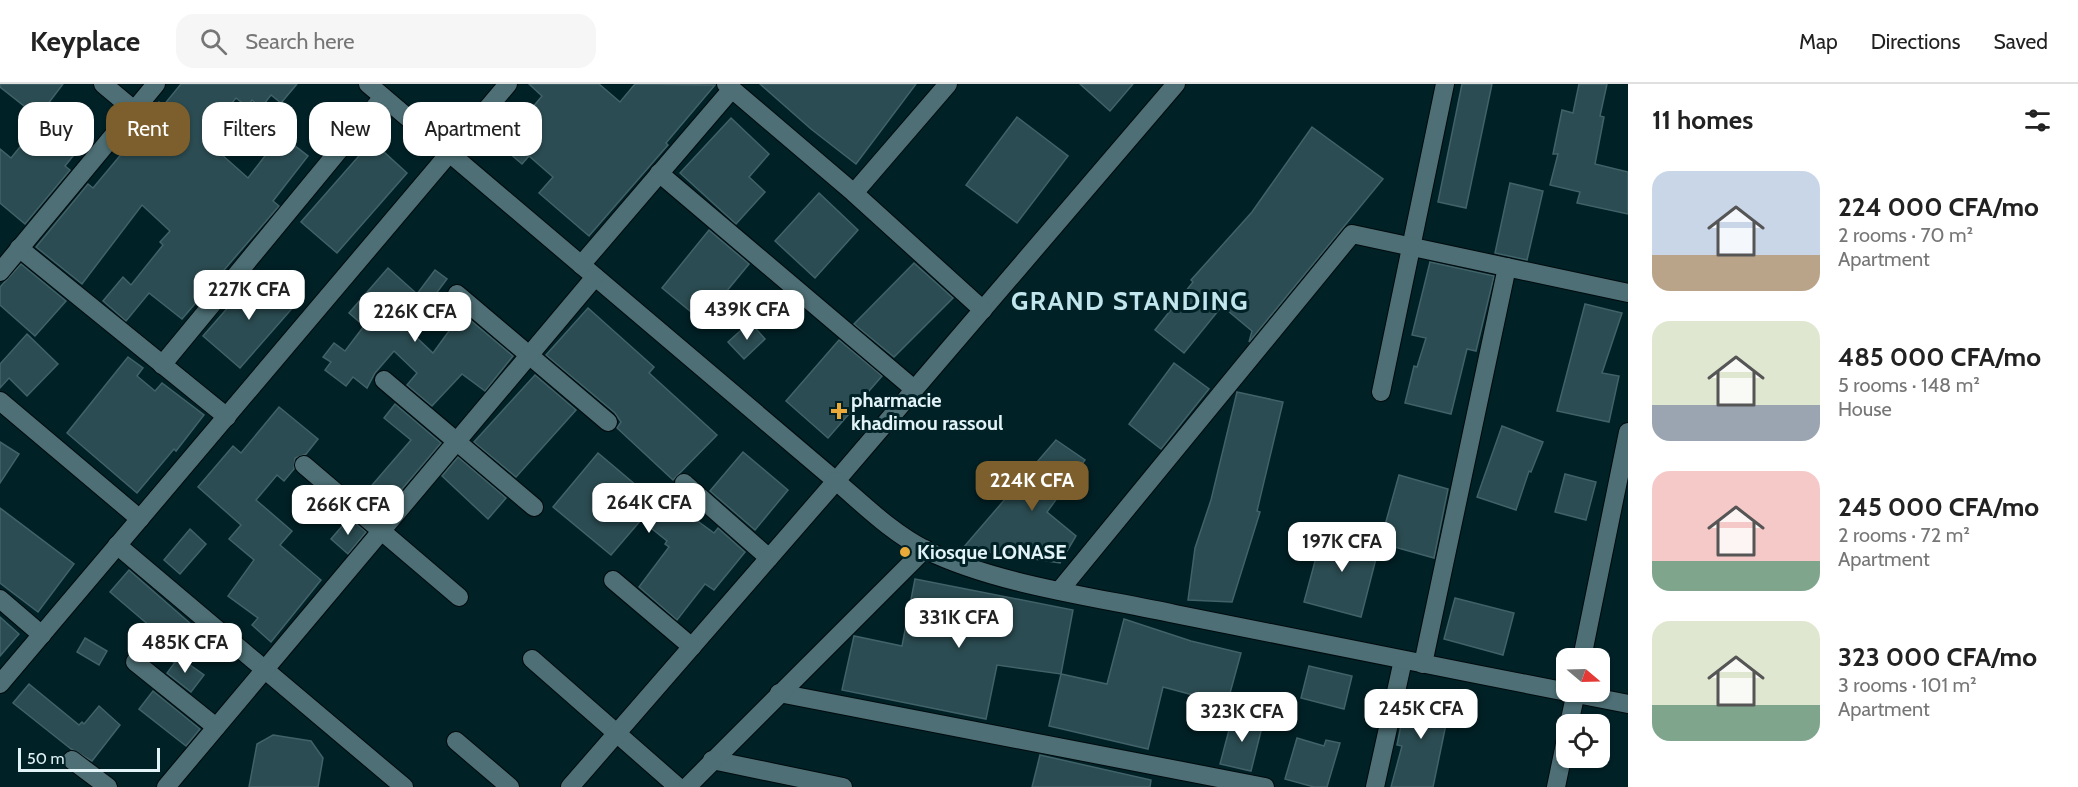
<!DOCTYPE html>
<meta charset="utf-8">
<style>
body{margin:0;font-family:Cabin,sans-serif;background:#f6f6f6;color:#222;height:100vh;display:flex;flex-direction:column;font-size:22px;white-space:nowrap}
*{box-sizing:border-box;margin:0}
p{font-size:20px;color:#767676}
.icon{flex:none;width:33px;height:33px;fill:none;stroke:currentColor;stroke-width:2;stroke-linecap:round;stroke-linejoin:round}
.map{position:relative;flex:1;overflow:hidden}
.side{display:flex;flex-direction:column;background:#fff;width:450px}
.side>*{flex:none}
.top-card{position:absolute;left:18px;top:18px;width:570px;height:54px;display:flex;gap:12px}
.needle{width:39px;rotate:109deg}
.controls{position:absolute;left:1556px;top:564px;display:grid;gap:12px}
.controls a{display:grid;place-items:center;width:54px;height:54px;border-radius:12px;background:#fff;box-shadow:0 2px 4px #0004;font-size:30px}
.scale{position:absolute;left:18px;bottom:15px;width:142px;box-sizing:border-box;padding-left:6px;border:3px solid #e1f3f7;border-top:0;font-size:16px;line-height:21px;white-space:nowrap;color:#e1f3f7;-webkit-text-stroke:4px #002126;paint-order:stroke}
.price{position:absolute;translate:-50% -51px;padding:0 14px;border-radius:12px;background:#fff;color:#222;font-size:20px;line-height:39px;filter:drop-shadow(0 2px 3px #0008)}
.price::after{content:'';position:absolute;left:50%;top:36px;width:18px;height:14px;margin-left:-9px;background:inherit;clip-path:polygon(0 0,100% 0,50% 100%)}
.price.active{background:#7c5f2c;color:#fff}
ul{padding:0;list-style:none}
li{display:flex;align-items:center;gap:18px;height:150px;padding:0 24px}
li span{display:grid;place-items:center;flex:none;width:168px;height:120px;border-radius:18px;color:#555}
li>.icon{margin-inline-start:auto}
span .icon{width:72px;height:72px;fill:#fffc;stroke-width:1}
li b{font-size:26px}
h2{display:flex;justify-content:space-between;align-items:center;height:72px;padding:0 24px;font-size:26px}
.pill{padding:0 21px;border-radius:18px;background:#fff;box-shadow:0 2px 4px #0004;font-size:21px;line-height:54px}
.pill.active{background:#7c5f2c;color:#fff}
header{display:flex;align-items:center;gap:36px;box-sizing:border-box;height:84px;padding:0 30px;background:#fff;border-bottom:2px solid #e0e0e0}
header strong{font-size:28px}
nav{display:flex;gap:33px;margin-inline-start:auto;font-size:21px}
.search{width:420px;height:54px;background:#f6f6f6;display:flex;align-items:center;gap:15px;box-sizing:border-box;padding:0 21px;border-radius:18px;color:#767676;font-size:22px}
main{display:flex;flex:1;min-height:0}
.map>svg:first-child{display:block}
.building{fill:#2b4c52;stroke:#416268;stroke-width:1.5}
.lines{fill:none;stroke-linecap:round;stroke-linejoin:round}
.street-casing{stroke:#000a0d;stroke-width:20}
.secondary-casing{stroke:#000a0d;stroke-width:20}
.street{stroke:#4d6f75;stroke-width:18}
.secondary{stroke:#4d6f75;stroke-width:18}
.poi-dot{fill:#eaaa39;stroke:#002126;stroke-width:2}
.labels{text-anchor:middle;stroke-width:6;stroke-linejoin:round;paint-order:stroke}
.poi-label{font-size:20px;font-weight:bold;fill:#e1f3f7;stroke:#002126;text-anchor:start}
.district-label{font-size:26px;font-weight:bold;letter-spacing:1.5px;fill:#c1e6ed;stroke:#002126}
</style>
<header>
<strong>Keyplace</strong>
<div class="search"><svg class="icon" aria-label="search" viewBox="0 0 24 24"><circle cx="10" cy="10" r="6"/><path d="M15 15l6 6"/></svg>Search here</div>
<nav><a>Map</a><a>Directions</a><a>Saved</a></nav>
</header>
<main>
<div class="map">
<svg width="1628" height="703" viewBox="0 0 1628 703">
<rect width="100%" height="100%" fill="#002126"/>
<g class="building">
<polygon points="0,0 63,0 38,33 0,3"/>
<polygon points="181,0 297,0 281,19 271,11 261,24 252,16 247,23 236,14 203,54 248,94 281,51 308,72 273,117 279,122 182,235 149,209 126,237 103,217 123,193 131,201 163,161 160,158 170,147 142,121 82,200 36,163 88,100 93,104 134,55 130,51 159,18 163,22"/>
<polygon points="529,0 599,0 620,18 635,0 715,1 666,59 668,61 589,152 539,109 553,93 529,72 522,80 494,56 507,41 513,47 542,12"/>
<polygon points="760,0 916,0 856,80 811,45"/>
<polygon points="1080,0 1133,0 1110,27"/>
<polygon points="1462,0 1492,0 1466,124 1438,118"/>
<polygon points="1579,0 1607,0 1600,32 1604,33 1595,80 1628,88 1628,130 1577,119 1580,108 1550,101 1558,70 1553,70 1562,26 1573,29"/>
<polygon points="1017,33 1068,72 1017,139 966,101"/>
<polygon points="731,34 769,70 749,93 765,108 736,140 680,89"/>
<polygon points="37,42 73,72 65,82 70,86 25,140 0,119 0,65 11,74"/>
<polygon points="1312,43 1383,95 1249,258 1252,247 1222,222 1184,269 1155,246 1193,198 1191,196 1252,128"/>
<polygon points="372,57 407,89 337,169 301,138"/>
<polygon points="1510,99 1543,107 1527,176 1495,169"/>
<polygon points="819,109 858,146 815,194 775,157"/>
<polygon points="709,146 749,180 702,237 662,204"/>
<polygon points="1430,178 1494,192 1476,267 1467,265 1451,330 1405,319 1414,282 1417,283 1426,254 1412,251"/>
<polygon points="914,179 953,214 894,273 854,240"/>
<polygon points="21,180 66,217 35,252 0,221 0,203"/>
<polygon points="388,184 417,210 435,186 447,195 429,219 418,210 420,212 398,236 433,269 462,229 513,272 485,307 462,290 432,322 407,301 417,289 394,267 375,289 367,304 353,293 346,302 325,286 331,278 323,273 334,259 345,267 364,242 349,229"/>
<polygon points="258,189 295,221 240,284 203,252"/>
<polygon points="1585,220 1622,229 1602,289 1619,292 1609,338 1557,327"/>
<polygon points="588,224 654,283 649,289 717,351 673,396 617,344 621,338 615,329 546,271"/>
<polygon points="750,238 765,255 744,275 728,258"/>
<polygon points="27,250 58,280 27,312 9,294 0,304 0,280"/>
<polygon points="839,256 882,292 828,354 786,317"/>
<polygon points="128,273 143,284 137,292 155,307 162,299 204,331 176,367 174,365 137,409 67,349"/>
<polygon points="1174,279 1209,305 1161,365 1129,340"/>
<polygon points="535,291 576,326 516,393 474,358"/>
<polygon points="1237,308 1283,318 1257,427 1260,428 1232,518 1188,516 1195,464 1211,416"/>
<polygon points="395,320 441,359 380,431 361,414 411,356 384,334"/>
<polygon points="279,323 318,355 306,370 295,374 294,385 284,397 277,391 256,416 292,447 280,461 321,496 271,558 252,541 258,534 228,512 254,476 229,455 241,441 198,403 233,362 241,369"/>
<polygon points="1502,342 1543,358 1531,388 1529,387 1516,426 1477,413"/>
<polygon points="1056,356 1085,376 1047,428 1076,452 1060,479 963,464"/>
<polygon points="0,358 19,370 0,399"/>
<polygon points="743,368 788,406 755,446 710,407"/>
<polygon points="598,369 662,423 665,418 685,434 688,430 714,449 718,444 745,468 714,506 705,500 677,536 639,503 669,463 665,460 667,457 641,436 611,471 553,423"/>
<polygon points="458,373 506,414 488,435 442,392"/>
<polygon points="1565,390 1596,398 1586,436 1555,428"/>
<polygon points="1399,391 1448,405 1434,474 1380,459"/>
<polygon points="0,424 74,480 38,528 0,499"/>
<polygon points="349,434 366,448 348,470 331,455"/>
<polygon points="1324,444 1380,459 1361,533 1304,518"/>
<polygon points="190,445 206,460 180,490 164,476"/>
<polygon points="129,486 199,547 173,578 150,559 158,549 110,508"/>
<polygon points="915,495 1073,526 1061,590 997,581 986,635 842,606 854,552 902,562"/>
<polygon points="1455,514 1514,529 1503,571 1444,555"/>
<polygon points="0,533 19,550 0,572"/>
<polygon points="1124,535 1191,557 1241,569 1227,620 1163,603 1148,665 1049,642 1061,590 1107,600"/>
<polygon points="85,554 107,567 99,581 77,568"/>
<polygon points="179,573 204,591 191,608 167,589"/>
<polygon points="1309,582 1352,592 1344,625 1301,614"/>
<polygon points="29,600 79,641 82,638 84,640 99,622 120,641 92,677 71,665 13,619"/>
<polygon points="153,607 200,645 186,662 139,625"/>
<polygon points="1408,607 1451,616 1433,703 1391,703 1402,662 1397,661"/>
<polygon points="1233,631 1263,639 1251,687 1220,680"/>
<polygon points="273,651 311,657 323,674 318,703 249,703 257,660"/>
<polygon points="1297,654 1324,662 1326,656 1340,659 1327,703 1314,703 1285,695"/>
<polygon points="1040,671 1151,696 1150,703 1032,703"/>
</g>
<g class="lines">
<defs>
<g id="street">
<polyline points="103,0 134,26"/>
<polyline points="368,0 836,397 1176,0"/>
<polyline points="726,0 854,109 983,226"/>
<polyline points="659,89 914,305"/>
<polyline points="854,109 948,0"/>
<polyline points="19,164 227,333"/>
<polyline points="581,181 732,5"/>
<polyline points="0,188 156,0"/>
<polyline points="457,210 608,338"/>
<polyline points="162,281 383,13"/>
<polyline points="384,296 534,423"/>
<polyline points="1381,308 1445,0"/>
<polyline points="0,317 140,435"/>
<polyline points="304,381 459,513"/>
<polyline points="684,399 769,474"/>
<polyline points="117,461 404,703"/>
<polyline points="613,496 692,563"/>
<polyline points="1060,506 1352,150 1628,209"/>
<polyline points="0,515 42,551"/>
<polyline points="1582,574 1628,348"/>
<polyline points="532,575 678,703"/>
<polyline points="135,578 216,643"/>
<polyline points="1423,580 1507,183"/>
<polyline points="0,600 508,0"/>
<polyline points="779,609 1265,703"/>
<polyline points="1569,640 1576,608"/>
<polyline points="456,657 510,703"/>
<polyline points="72,676 108,703"/>
<polyline points="712,676 843,703"/>
<polyline points="166,703 595,193"/>
<polyline points="687,703 925,465"/>
<polyline points="1375,703 1403,576"/>
<polyline points="1556,703 1566,655"/>
</g>
<path id="secondary" d="M 570,703 L 836,397 C 864,421 892,449 926,466 C 998,501 1096,513 1175,530 C 1326,561 1477,590 1628,620"/>
</defs>
<use href="#street" class="street-casing"/>
<use href="#secondary" class="secondary-casing"/>
<use href="#street" class="street"/>
<use href="#secondary" class="secondary"/>
</g>
<g class="poi-dot">
<path d="M836 318h6v6h6v6h-6v6h-6v-6h-6v-6h6z"/>
<circle cx="905" cy="468" r="6"/>
</g>
<g class="labels">
<g class="poi-label">
<text x="851" y="323">pharmacie<tspan x="851" dy="23">khadimou rassoul</tspan></text>
<text x="917" y="475">Kiosque LONASE</text>
</g>
<g class="district-label">
<text x="1130" y="226">GRAND STANDING</text>
</g>
</g>
</svg>
<div class="controls">
<a><svg class="needle" viewBox="-14 -14 28 28"><path d="M0-13l5 13h-10z" fill="#e53935"/><path d="M0 13l5-13h-10z" fill="#767676"/></svg></a>
<a><svg class="icon" aria-label="locate" viewBox="0 0 24 24"><circle cx="12" cy="12" r="6"/><path d="M12 2v4M12 18v4M2 12h4M18 12h4"/></svg></a>
</div>
<div class="scale">50 m</div>
<b class="price" style="left:249px;top:237px">227K CFA</b>
<b class="price" style="left:747px;top:257px">439K CFA</b>
<b class="price" style="left:415px;top:259px">226K CFA</b>
<b class="price active" style="left:1032px;top:428px">224K CFA</b>
<b class="price" style="left:649px;top:450px">264K CFA</b>
<b class="price" style="left:348px;top:452px">266K CFA</b>
<b class="price" style="left:1342px;top:489px">197K CFA</b>
<b class="price" style="left:959px;top:565px">331K CFA</b>
<b class="price" style="left:185px;top:590px">485K CFA</b>
<b class="price" style="left:1421px;top:656px">245K CFA</b>
<b class="price" style="left:1242px;top:659px">323K CFA</b>
<div class="top-card">
<a class="pill">Buy</a>
<a class="pill active">Rent</a>
<a class="pill">Filters</a>
<a class="pill">New</a>
<a class="pill">Apartment</a>
</div>
</div>
<section class="side">
<h2>11 homes<svg class="icon" aria-label="filters" viewBox="0 0 24 24"><path d="M4 7h16M4 17h16"/><circle cx="9" cy="7" r="2"/><circle cx="15" cy="17" r="2"/></svg></h2>
<ul>
<li><span style="background:linear-gradient(#c9d6e8 70%,#b9a48a 0)"><svg class="icon" aria-label="home" viewBox="0 0 24 24"><path d="M3 11l9-7 9 7M6 9v11h12V9"/></svg></span><div><b>224 000 CFA/mo</b><p>2 rooms · 70 m²</p><p>Apartment</p></div></li>
<li><span style="background:linear-gradient(#dfe7d0 70%,#9aa5b1 0)"><svg class="icon" aria-label="home" viewBox="0 0 24 24"><path d="M3 11l9-7 9 7M6 9v11h12V9"/></svg></span><div><b>485 000 CFA/mo</b><p>5 rooms · 148 m²</p><p>House</p></div></li>
<li><span style="background:linear-gradient(#f6c9c9 75%,#7fa58c 0)"><svg class="icon" aria-label="home" viewBox="0 0 24 24"><path d="M3 11l9-7 9 7M6 9v11h12V9"/></svg></span><div><b>245 000 CFA/mo</b><p>2 rooms · 72 m²</p><p>Apartment</p></div></li>
<li><span style="background:linear-gradient(#dfe7d0 70%,#7fa58c 0)"><svg class="icon" aria-label="home" viewBox="0 0 24 24"><path d="M3 11l9-7 9 7M6 9v11h12V9"/></svg></span><div><b>323 000 CFA/mo</b><p>3 rooms · 101 m²</p><p>Apartment</p></div></li>
</ul>
</section>
</main>
